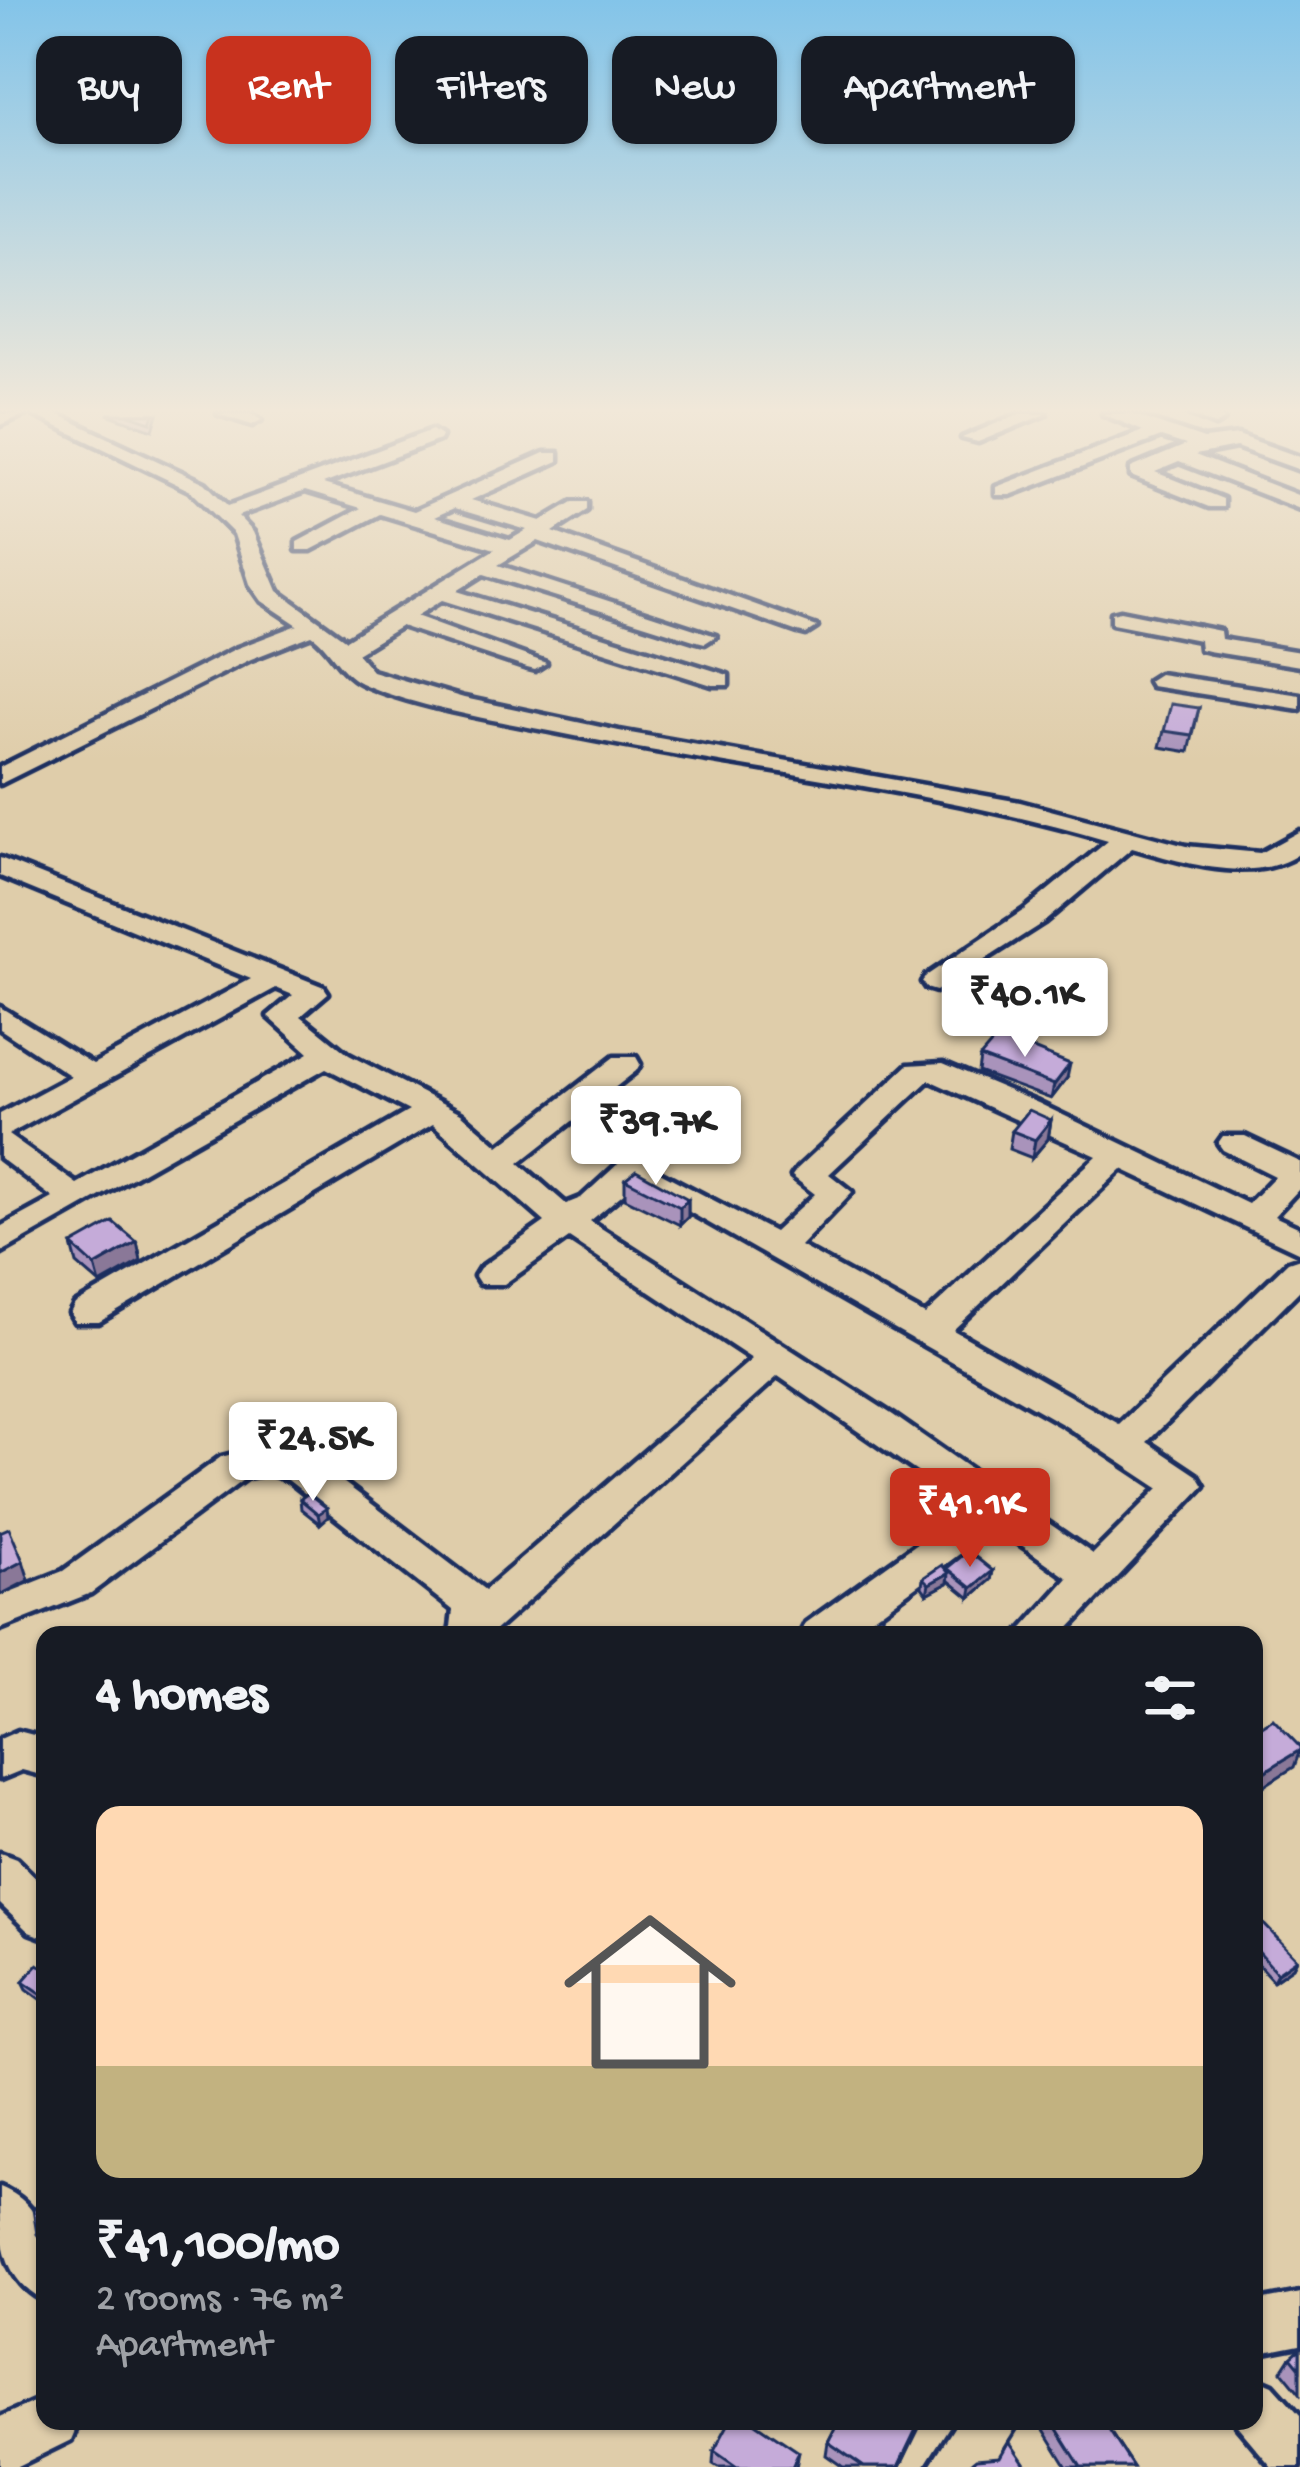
<!DOCTYPE html>
<meta charset="utf-8">
<style>
body{margin:0;font-family:"Gochi Hand",sans-serif;background:#20242c;color:#f1f3f6;height:100vh;display:flex;flex-direction:column;font-size:45px;white-space:nowrap}
*{box-sizing:border-box;margin:0}
p{font-size:39px;color:#9ea1a6}
.icon{flex:none;width:66px;height:66px;fill:none;stroke:currentColor;stroke-width:2;stroke-linecap:round;stroke-linejoin:round}
.map{position:relative;flex:1;overflow:hidden}
.drawer{position:absolute;left:36px;top:1626px;width:1227px;height:804px;display:flex;flex-direction:column;background:#171b24;border-radius:24px;box-shadow:0 3px 9px #0004}
.drawer>*{flex:none}
.guide{position:absolute;left:36px;top:36px;width:1230px;height:108px;display:flex;gap:24px}
.price{position:absolute;translate:-50% -102px;padding:0 27px;border-radius:12px;background:#fff;color:#222;font-size:39px;line-height:78px;filter:drop-shadow(0 3px 6px #0008)}
.price::after{content:'';position:absolute;left:50%;top:72px;width:36px;height:27px;margin-left:-18px;background:inherit;clip-path:polygon(0 0,100% 0,50% 100%)}
.price.current{background:#c8321e;color:#fff}
ul{padding:0;list-style:none}
li{display:grid;align-content:center;gap:24px;height:636px;padding:0 60px}
li span{display:grid;place-items:center;height:372px;border-radius:24px;color:#555}
li>.icon{margin-inline-start:auto}
span .icon{width:216px;height:216px;fill:#fffc;stroke-width:1}
li b{font-size:51px}
h2{display:flex;justify-content:space-between;align-items:center;height:144px;padding:0 60px;font-size:51px}
.chip{padding:0 42px;border-radius:24px;background:#171b24;box-shadow:0 3px 9px #0004;font-size:42px;line-height:108px}
.chip.current{background:#c8321e;color:#fff}
.map>svg:first-child{display:block}
.lines{fill:none;stroke-linecap:round;stroke-linejoin:round}
.minor-casing{stroke:#1b2f5e;stroke-width:9}
.minor{fill:#dfcdaa;fill-rule:evenodd}
.wall{fill:#a993bb;stroke:#1b2f5e;stroke-width:3}
.shaded-wall{fill:#8a7898;stroke:#1b2f5e;stroke-width:3}
.building{fill:#c5abd9;stroke:#1b2f5e;stroke-width:3}
</style>
<div class="map">
<svg width="1300" height="2467" viewBox="0 0 1300 2467">
<rect width="100%" height="100%" fill="#dfcdaa"/>
<filter id="ink" filterUnits="userSpaceOnUse"><feTurbulence type="fractalNoise" baseFrequency=".00833" numOctaves="2"/><feDisplacementMap in="SourceGraphic" scale="24" xChannelSelector="R" yChannelSelector="G"/><feConvolveMatrix kernelMatrix="1 2 1 2 8 2 1 2 1" color-interpolation-filters="sRGB"/></filter>
<g filter="url(#ink)">
<g class="lines">
<defs>
<g id="minor">
<polygon points="0,414 26,414 0,425"/>
<path d="M 32,414 L 57,414 L 205,483 L 228,506 L 432,430 L 441,436 L 439,440 L 323,484 L 414,511 L 544,453 L 558,453 L 558,461 L 471,500 L 541,521 L 573,502 L 587,502 L 587,510 L 553,532 L 817,627 L 806,634 L 798,632 L 538,541 L 498,565 L 716,636 L 705,643 L 697,641 L 484,574 L 457,591 L 728,675 L 728,685 L 712,685 L 442,600 L 416,616 L 546,663 L 535,670 L 527,668 L 401,626 L 357,653 L 372,671 L 464,698 L 619,731 L 1020,802 L 1186,846 L 1260,853 L 1300,831 L 1300,853 C 1253,886 1183,862 1132,848 L 1044,922 L 936,991 L 926,988 L 922,982 L 926,976 L 1024,910 L 1108,841 C 929,788 738,770 555,732 C 503,722 406,705 361,683 C 339,672 331,648 312,635 L 251,659 L 0,784 L 0,767 L 235,649 L 298,625 L 262,601 L 250,584 L 234,534 L 191,491 ZM 305,491 L 361,508 L 297,542 L 297,550 L 311,550 L 380,514 L 495,549 L 346,640 L 278,591 L 253,532 L 238,516 ZM 454,508 L 527,530 L 510,540 L 434,517 Z"/>
<polygon points="218,414 252,414 261,420 252,425"/>
<polygon points="1019,414 1046,414 978,442 962,438"/>
<polygon points="1103,414 1131,414 1204,439 1238,435 1300,457 1300,470 1236,447 1195,455 1300,496 1300,509 1179,462 1155,472 1223,499 1223,507 1209,507 1131,476 1131,468 1186,445 1161,437 1010,495 996,495 996,487 1143,431"/>
<polygon points="1189,414 1217,414 1224,420 1215,425"/>
<polygon points="1120,611 1220,631 1221,639 1300,652 1300,666 1208,651 1200,649 1199,640 1112,623 1112,613"/>
<polygon points="1159,674 1300,695 1300,709 1151,686 1148,681"/>
<path d="M 0,858 L 324,987 L 328,993 L 301,1016 L 349,1055 L 461,1113 L 499,1146 L 614,1057 L 636,1057 L 640,1064 L 636,1071 L 519,1163 L 566,1204 L 581,1198 L 685,1102 L 696,1099 L 711,1109 L 652,1168 L 774,1232 L 815,1194 L 792,1176 L 797,1169 L 908,1065 L 943,1063 L 1038,1103 L 1248,1204 L 1275,1176 L 1223,1150 L 1218,1143 L 1223,1136 L 1245,1136 L 1300,1162 L 1300,1188 L 1274,1216 L 1300,1228 L 1300,1253 L 1122,1169 L 953,1330 L 1119,1424 L 1288,1262 L 1300,1258 L 1300,1290 L 1147,1442 L 1198,1476 L 1204,1486 L 1063,1635 L 1017,1635 L 1068,1578 L 996,1527 L 850,1635 L 800,1635 L 806,1623 L 968,1507 L 778,1376 L 490,1635 L 450,1635 L 453,1610 L 288,1480 L 268,1473 L 247,1477 L 91,1593 L 0,1629 L 0,1596 L 63,1571 L 221,1457 L 268,1445 L 314,1460 L 485,1590 L 752,1359 L 569,1238 L 504,1284 L 480,1284 L 475,1276 L 480,1268 L 545,1222 L 433,1124 L 99,1322 L 75,1322 L 70,1313 L 75,1304 L 409,1111 L 326,1068 L 0,1253 L 0,1227 L 53,1198 L 0,1158 L 0,1114 L 71,1076 L 0,1029 L 0,1007 L 93,1064 L 251,979 L 0,876 ZM 276,988 L 293,995 L 268,1016 L 309,1053 L 77,1184 L 8,1135 ZM 929,1080 L 1097,1156 L 925,1315 L 800,1246 L 852,1192 L 829,1174 ZM 637,1182 L 1064,1425 L 1159,1488 L 1093,1554 L 893,1415 L 590,1221 Z"/>
<polygon points="18,1731 45,1738 45,1776 22,1770 0,1779 0,1739"/>
<polygon points="0,1853 16,1859 45,1887 45,1938 29,1932 0,1904"/>
<path d="M 0,2187 C 52,2208 45,2253 45,2301 C 0,2279 0,2234 0,2187 Z"/>
<polygon points="1300,2293 1300,2345 1254,2354 1254,2302"/>
<polygon points="1254,2377 1273,2385 1300,2415 1300,2467 1272,2467 1235,2423 1254,2421"/>
<polygon points="45,2397 45,2421 79,2421 71,2440 16,2467 0,2467 0,2417"/>
<polygon points="958,2421 1019,2421 991,2467 929,2467"/>
</g>
</defs>
<use href="#minor" class="minor-casing"/>
<use href="#minor" class="minor"/>
</g>
<g class="wall">
<polygon points="107,414 158,414 153,430"/>
<polygon points="1199,708 1189,752 1160,747 1164,731"/>
<polygon points="980,1057 1067,1078 1051,1099 978,1072"/>
<polygon points="1051,1120 1048,1139 1032,1158 1009,1149 1012,1131"/>
<polygon points="625,1179 688,1199 688,1217 680,1225 625,1198"/>
<polygon points="137,1242 141,1261 100,1284 77,1264 72,1245"/>
<polygon points="300,1499 328,1517 320,1524 301,1509"/>
<polygon points="947,1568 993,1571 991,1580 970,1598 948,1580 948,1583 927,1594 922,1587 923,1578 947,1570"/>
<polygon points="1254,1920 1297,1959 1293,1967 1273,1981 1254,1960"/>
<polygon points="45,1968 45,2002 27,1989 23,1981"/>
<polygon points="1300,2349 1300,2393 1282,2371 1291,2357"/>
<polygon points="826,2421 921,2421 900,2467 843,2467 826,2455 828,2442 835,2428"/>
<polygon points="1041,2421 1103,2421 1133,2467 1067,2467 1040,2423"/>
<polygon points="714,2451 799,2452 796,2467 718,2467 713,2464"/>
</g>
<g class="shaded-wall">
<polygon points="1070,1064 1067,1078 1051,1099 1054,1085"/>
<polygon points="1051,1120 1048,1139 1032,1158 1035,1140"/>
<polygon points="688,1199 688,1217 680,1225 680,1207"/>
<polygon points="137,1242 141,1261 100,1284 95,1266"/>
<polygon points="327,1508 328,1517 320,1524 318,1514"/>
<polygon points="23,1561 29,1580 0,1595 0,1573"/>
<polygon points="993,1571 991,1580 970,1598 972,1588"/>
<polygon points="949,1573 948,1583 927,1594 929,1584"/>
<polygon points="1300,1750 1294,1767 1254,1792 1254,1778"/>
<polygon points="1297,1959 1293,1967 1273,1981 1277,1973"/>
<polygon points="920,2421 919,2428 900,2467 898,2467"/>
</g>
<g class="building">
<polygon points="127,414 154,414 151,422"/>
<polygon points="1171,704 1199,708 1192,735 1164,731"/>
<polygon points="999,1035 1070,1064 1054,1085 980,1057"/>
<polygon points="1029,1110 1051,1120 1035,1140 1012,1131"/>
<polygon points="636,1170 688,1199 680,1207 625,1179"/>
<polygon points="113,1222 137,1242 95,1266 72,1245"/>
<polygon points="308,1493 327,1508 318,1514 300,1499"/>
<polygon points="9,1528 23,1561 0,1573 0,1532"/>
<polygon points="968,1551 993,1571 972,1588 947,1568"/>
<polygon points="942,1565 949,1573 929,1584 923,1578"/>
<polygon points="880,1614 901,1635 862,1635 857,1630"/>
<polygon points="1273,1719 1300,1747 1300,1750 1254,1778 1254,1731"/>
<polygon points="1258,1918 1297,1959 1277,1973 1254,1947 1254,1920"/>
<polygon points="38,1964 45,1968 45,1996 23,1981"/>
<polygon points="45,2199 45,2245 37,2234 33,2209"/>
<polygon points="1300,2349 1300,2368 1291,2357"/>
<polygon points="730,2421 753,2421 799,2452 792,2467 737,2467 714,2451"/>
<polygon points="839,2421 920,2421 898,2467 864,2467 828,2442"/>
<polygon points="1052,2421 1103,2421 1133,2467 1081,2467"/>
<polygon points="1009,2441 1027,2467 966,2467 976,2459 1000,2457"/>
</g>
</g>
<linearGradient id="sky" x2="0" y2="1"><stop stop-color="#83c4e9"/><stop offset="0.54" stop-color="#f1e8d9"/><stop offset="1" stop-color="#f1e8d9" stop-opacity="0"/></linearGradient>
<rect width="1300" height="760" fill="url(#sky)"/>
</svg>
<b class="price" style="left:1025px;top:1060px">₹40.1K</b>
<b class="price" style="left:656px;top:1188px">₹39.7K</b>
<b class="price" style="left:313px;top:1504px">₹24.5K</b>
<b class="price current" style="left:970px;top:1570px">₹41.1K</b>
<div class="guide">
<a class="chip">Buy</a>
<a class="chip current">Rent</a>
<a class="chip">Filters</a>
<a class="chip">New</a>
<a class="chip">Apartment</a>
</div>
<section class="drawer">
<h2>4 homes<svg class="icon" aria-label="filters" viewBox="0 0 24 24"><path d="M4 7h16M4 17h16"/><circle cx="9" cy="7" r="2"/><circle cx="15" cy="17" r="2"/></svg></h2>
<ul>
<li><span style="background:linear-gradient(#ffd9b3 70%,#c2b280 0)"><svg class="icon" aria-label="home" viewBox="0 0 24 24"><path d="M3 11l9-7 9 7M6 9v11h12V9"/></svg></span><div><b>₹41,100/mo</b><p>2 rooms · 76 m²</p><p>Apartment</p></div></li>
</ul>
</section>
</div>
